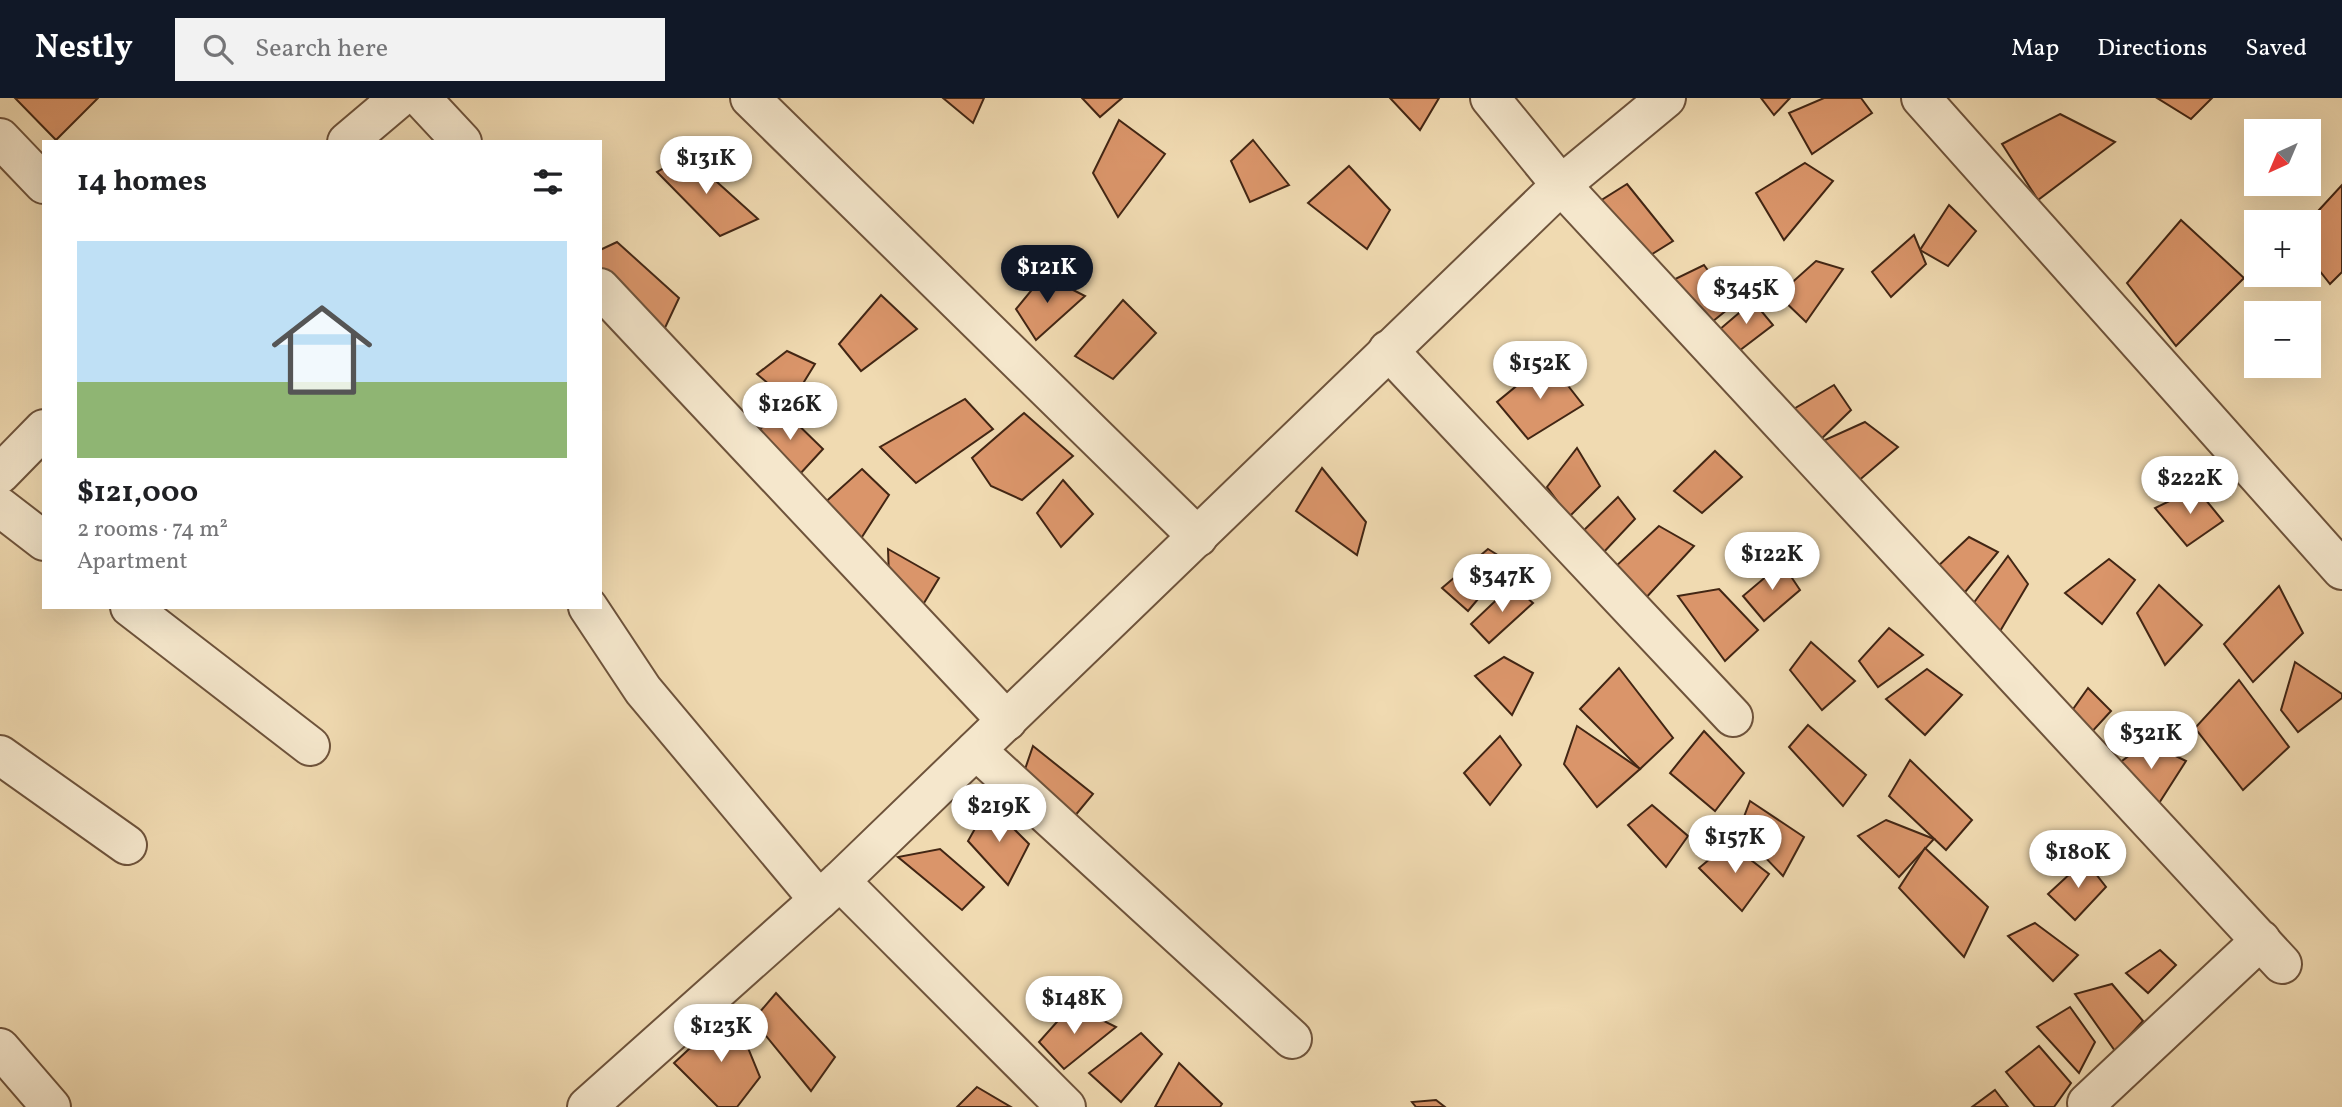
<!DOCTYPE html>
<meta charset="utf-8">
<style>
body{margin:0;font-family:Vollkorn,serif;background:#f2f2f2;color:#202124;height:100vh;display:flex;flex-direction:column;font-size:26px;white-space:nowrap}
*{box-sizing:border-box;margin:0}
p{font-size:23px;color:#757577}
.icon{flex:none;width:38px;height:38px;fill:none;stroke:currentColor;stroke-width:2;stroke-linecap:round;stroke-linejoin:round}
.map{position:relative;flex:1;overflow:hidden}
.details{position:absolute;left:42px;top:42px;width:560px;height:469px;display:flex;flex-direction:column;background:#fff;border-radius:0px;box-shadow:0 7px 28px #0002}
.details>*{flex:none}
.needle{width:46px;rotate:224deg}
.fabs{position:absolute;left:2244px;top:21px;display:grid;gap:14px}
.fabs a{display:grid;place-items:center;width:77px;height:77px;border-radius:0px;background:#fff;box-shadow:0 7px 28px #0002;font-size:35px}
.price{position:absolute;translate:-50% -60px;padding:0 16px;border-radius:24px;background:#fff;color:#222;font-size:23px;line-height:46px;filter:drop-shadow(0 2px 4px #0008)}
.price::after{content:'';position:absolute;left:50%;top:42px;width:21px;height:16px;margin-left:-10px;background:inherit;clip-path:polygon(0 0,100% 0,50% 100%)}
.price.active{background:#111827;color:#fff}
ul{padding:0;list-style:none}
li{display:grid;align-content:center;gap:14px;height:371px;padding:0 35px}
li+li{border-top:2px solid #e0e0e0}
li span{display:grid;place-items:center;height:217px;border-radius:0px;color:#555}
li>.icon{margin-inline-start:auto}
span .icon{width:126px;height:126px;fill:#fffc;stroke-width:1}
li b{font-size:30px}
h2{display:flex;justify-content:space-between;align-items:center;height:84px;padding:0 35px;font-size:30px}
header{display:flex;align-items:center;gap:42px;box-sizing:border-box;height:98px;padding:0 35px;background:#111827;color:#fff}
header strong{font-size:33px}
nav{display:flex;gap:38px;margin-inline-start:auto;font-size:24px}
.search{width:490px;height:63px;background:#f2f2f2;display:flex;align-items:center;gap:18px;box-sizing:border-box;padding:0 24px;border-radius:0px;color:#757577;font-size:26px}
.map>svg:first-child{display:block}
.building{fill:#da956a;stroke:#422614;stroke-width:2}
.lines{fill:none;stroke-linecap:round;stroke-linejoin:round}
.street-casing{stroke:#6e533b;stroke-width:42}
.street{stroke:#f5e7cc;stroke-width:38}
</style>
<header>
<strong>Nestly</strong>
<div class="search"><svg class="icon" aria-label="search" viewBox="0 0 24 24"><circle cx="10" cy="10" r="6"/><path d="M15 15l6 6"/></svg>Search here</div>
<nav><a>Map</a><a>Directions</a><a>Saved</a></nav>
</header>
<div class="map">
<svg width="2342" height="1009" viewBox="0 0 2342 1009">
<rect width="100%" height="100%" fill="#f0dab1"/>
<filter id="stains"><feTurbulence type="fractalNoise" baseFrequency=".00286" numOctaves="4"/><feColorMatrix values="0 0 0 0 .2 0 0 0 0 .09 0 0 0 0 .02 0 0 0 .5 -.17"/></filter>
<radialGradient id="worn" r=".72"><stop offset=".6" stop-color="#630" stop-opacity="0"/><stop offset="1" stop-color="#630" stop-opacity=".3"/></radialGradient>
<g class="building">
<polygon points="15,0 98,0 56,42"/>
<polygon points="943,0 984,0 973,25"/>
<polygon points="1082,0 1122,0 1100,19"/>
<polygon points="1390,0 1439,0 1420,32"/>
<polygon points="1761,0 1790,0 1774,17"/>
<polygon points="1824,0 1861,0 1872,15 1812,56 1789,15"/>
<polygon points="2157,0 2212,0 2191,21"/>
<polygon points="2060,16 2115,44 2038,102 2002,46"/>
<polygon points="1119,22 1165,56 1118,119 1093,75"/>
<polygon points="1253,42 1289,87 1250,104 1231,63"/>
<polygon points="687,57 758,121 720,138 657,74"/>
<polygon points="1805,65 1833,83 1784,142 1756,95"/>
<polygon points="1349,68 1390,112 1367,151 1308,105"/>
<polygon points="1627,86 1673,143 1649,158 1600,103"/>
<polygon points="2342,87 2342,174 2330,186 2308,158 2308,124"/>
<polygon points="1949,107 1976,133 1948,168 1920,152"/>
<polygon points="2181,122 2244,180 2176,248 2127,185"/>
<polygon points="1914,137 1926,166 1891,199 1872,174"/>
<polygon points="617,144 679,200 663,234 600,173 600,152"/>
<polygon points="1816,163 1843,171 1806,224 1778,197"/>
<polygon points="1704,167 1733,207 1712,224 1669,184"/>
<polygon points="1044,177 1085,198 1036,242 1016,211"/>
<polygon points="881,197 917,231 861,273 839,246"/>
<polygon points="1123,202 1156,235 1113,281 1075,258"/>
<polygon points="1753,203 1773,227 1739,253 1719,232"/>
<polygon points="787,253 815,266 791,305 757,276"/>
<polygon points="1548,262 1583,307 1528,341 1497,304"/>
<polygon points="1834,287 1851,312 1816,346 1787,315"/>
<polygon points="965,301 993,331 916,385 880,349"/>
<polygon points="785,314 823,351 799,377 755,334"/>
<polygon points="1024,315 1073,358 1022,402 991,388 972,360"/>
<polygon points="1865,324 1898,349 1856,385 1816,346"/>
<polygon points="1577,350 1600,388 1569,419 1547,389"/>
<polygon points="1715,353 1742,379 1702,415 1674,393"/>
<polygon points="1322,370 1366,424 1357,457 1296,413"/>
<polygon points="862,371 889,397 860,442 820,409"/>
<polygon points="1063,382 1093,416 1061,449 1037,415"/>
<polygon points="2196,390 2223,423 2187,448 2155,410"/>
<polygon points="1618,399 1635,421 1601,457 1579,437"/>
<polygon points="1659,428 1694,448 1643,503 1614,470"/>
<polygon points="1969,439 1998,454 1961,499 1935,471"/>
<polygon points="888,451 939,480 921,510 889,479"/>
<polygon points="1488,451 1509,464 1468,513 1442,490"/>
<polygon points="2008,458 2028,486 1999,535 1970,510"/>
<polygon points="2109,461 2135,482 2102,526 2065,495"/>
<polygon points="1782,465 1800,492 1764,523 1743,498"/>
<polygon points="1512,487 1533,505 1489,545 1471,526"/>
<polygon points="2159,487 2202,527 2165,567 2137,515"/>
<polygon points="2279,488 2303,535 2253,584 2224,546"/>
<polygon points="1719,491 1758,532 1725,563 1678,498"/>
<polygon points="1889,530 1923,557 1878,589 1859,563"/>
<polygon points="1811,544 1855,583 1822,612 1790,572"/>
<polygon points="1504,559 1533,575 1512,617 1475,578"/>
<polygon points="2295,564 2342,596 2342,600 2298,634 2281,612"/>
<polygon points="1619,570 1673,640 1640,671 1580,611"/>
<polygon points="1927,571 1962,597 1925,637 1886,601"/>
<polygon points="2239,582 2289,649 2243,692 2195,630"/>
<polygon points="2088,590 2111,613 2089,637 2071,614"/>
<polygon points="1808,627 1866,677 1843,708 1789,649"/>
<polygon points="1577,628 1640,671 1597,709 1564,666"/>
<polygon points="1704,633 1744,675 1715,713 1670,675"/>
<polygon points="1500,638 1521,667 1490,707 1464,675"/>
<polygon points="2147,644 2186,663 2156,710 2114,669"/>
<polygon points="1033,648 1093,696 1074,719 1023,677"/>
<polygon points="1910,662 1972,722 1946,752 1889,698"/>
<polygon points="1750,703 1804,739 1783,778 1739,732"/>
<polygon points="989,706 1029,746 1008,787 968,743"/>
<polygon points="1652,707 1688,738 1666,769 1628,727"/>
<polygon points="1886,722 1934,741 1899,779 1858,738"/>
<polygon points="1729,745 1769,776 1742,813 1699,770"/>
<polygon points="1925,750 1988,809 1964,859 1899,790"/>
<polygon points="940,751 984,789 962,812 898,759"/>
<polygon points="2085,762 2106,789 2075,822 2048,796"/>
<polygon points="2035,825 2078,857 2053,883 2008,838"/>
<polygon points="2160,852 2176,867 2148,895 2126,875"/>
<polygon points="2112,886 2143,923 2115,953 2075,896"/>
<polygon points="776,895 835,959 811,993 753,922"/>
<polygon points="1072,907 1116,929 1064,971 1039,944"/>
<polygon points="2070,909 2095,944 2079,975 2037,929"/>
<polygon points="732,911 760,979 737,1009 718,1009 674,965"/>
<polygon points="1141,935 1162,956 1121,1004 1089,975"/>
<polygon points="2039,948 2071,985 2054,1009 2035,1009 2006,974"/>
<polygon points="1179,965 1222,1006 1220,1009 1155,1009"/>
<polygon points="977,989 1011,1009 957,1009"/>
<polygon points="1995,992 2008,1009 1972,1009"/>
<polygon points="1436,1002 1445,1009 1416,1009 1412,1004"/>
</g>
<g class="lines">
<defs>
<g id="street">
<polyline points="421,0 462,44"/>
<polyline points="750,0 1198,439"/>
<polyline points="1490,0 1561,87 2282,866"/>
<polyline points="1921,0 2342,472"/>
<polyline points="0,40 44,86"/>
<polyline points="347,44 399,0"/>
<polyline points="600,190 1007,623"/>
<polyline points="1388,252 1733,619"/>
<polyline points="0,376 44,331"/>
<polyline points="0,409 44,443"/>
<polyline points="130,509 310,648"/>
<polyline points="588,509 643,592 819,802"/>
<polyline points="976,652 1292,941"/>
<polyline points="0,657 127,747"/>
<polyline points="840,783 1066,1009"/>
<polyline points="0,950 51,1009"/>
<polyline points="2087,1005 2261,842"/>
<polyline points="587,1009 840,783 1561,87 1666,0"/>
</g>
</defs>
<use href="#street" class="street-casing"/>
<use href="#street" class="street"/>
</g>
<rect width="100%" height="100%" filter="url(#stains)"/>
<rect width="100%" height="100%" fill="url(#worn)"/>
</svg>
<div class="fabs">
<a><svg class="needle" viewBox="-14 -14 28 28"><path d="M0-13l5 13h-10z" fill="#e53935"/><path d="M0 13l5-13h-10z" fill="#757577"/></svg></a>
<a>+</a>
<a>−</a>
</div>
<b class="price" style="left:706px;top:98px">$131K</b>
<b class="price active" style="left:1047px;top:207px">$121K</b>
<b class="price" style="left:1746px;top:228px">$345K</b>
<b class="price" style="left:1540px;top:303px">$152K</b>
<b class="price" style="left:790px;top:344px">$126K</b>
<b class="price" style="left:2190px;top:418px">$222K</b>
<b class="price" style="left:1772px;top:494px">$122K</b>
<b class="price" style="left:1502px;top:516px">$347K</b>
<b class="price" style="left:2151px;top:673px">$321K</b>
<b class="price" style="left:999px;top:746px">$219K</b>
<b class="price" style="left:1735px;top:777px">$157K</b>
<b class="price" style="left:2078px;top:792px">$180K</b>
<b class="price" style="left:1074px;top:938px">$148K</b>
<b class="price" style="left:721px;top:966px">$123K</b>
<section class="details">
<h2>14 homes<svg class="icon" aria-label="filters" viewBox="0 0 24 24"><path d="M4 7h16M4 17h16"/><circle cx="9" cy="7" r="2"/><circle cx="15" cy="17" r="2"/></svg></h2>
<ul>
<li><span style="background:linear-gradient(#bfe0f5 65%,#8fb573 0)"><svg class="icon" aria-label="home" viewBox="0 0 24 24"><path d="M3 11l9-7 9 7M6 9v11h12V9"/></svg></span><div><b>$121,000</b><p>2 rooms · 74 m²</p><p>Apartment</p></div></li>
</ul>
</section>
</div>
